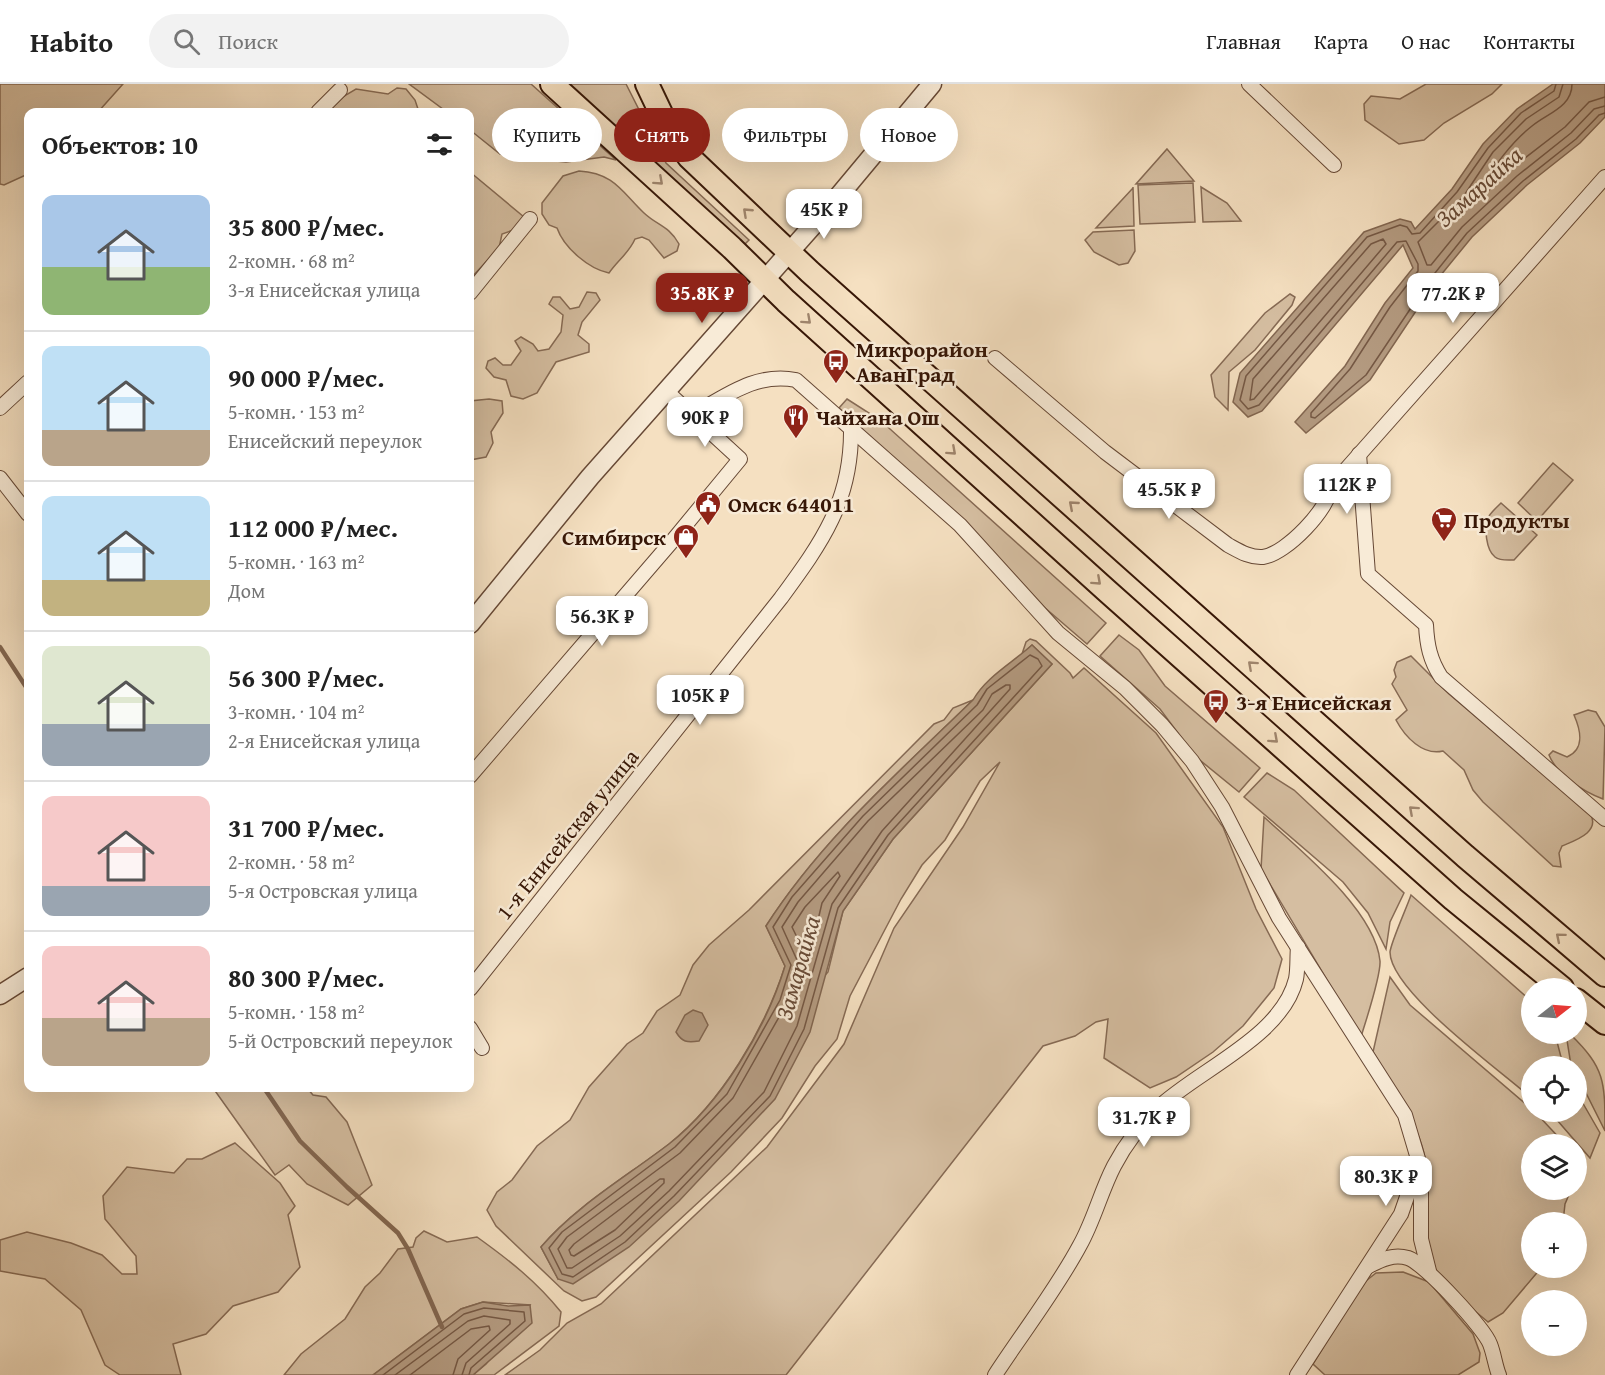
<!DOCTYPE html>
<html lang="ru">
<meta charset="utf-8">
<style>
body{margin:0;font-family:"Gentium Book Plus",serif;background:#f2f2f2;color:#222;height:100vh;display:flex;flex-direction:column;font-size:22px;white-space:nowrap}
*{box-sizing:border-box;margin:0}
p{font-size:20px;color:#767676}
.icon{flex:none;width:33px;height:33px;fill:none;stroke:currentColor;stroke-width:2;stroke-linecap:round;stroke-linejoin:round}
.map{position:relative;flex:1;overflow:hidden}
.sheet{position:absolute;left:24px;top:24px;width:450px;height:984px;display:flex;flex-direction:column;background:#fff;border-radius:12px;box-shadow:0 6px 24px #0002}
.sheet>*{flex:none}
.guide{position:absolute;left:492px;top:24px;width:570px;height:54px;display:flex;gap:12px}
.needle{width:39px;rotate:73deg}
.fabs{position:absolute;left:1521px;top:894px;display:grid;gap:12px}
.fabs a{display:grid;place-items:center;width:66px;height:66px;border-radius:50%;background:#fff;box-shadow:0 6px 24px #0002;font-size:30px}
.price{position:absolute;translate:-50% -51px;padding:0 14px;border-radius:12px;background:#fff;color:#222;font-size:20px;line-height:39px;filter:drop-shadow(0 2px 3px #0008)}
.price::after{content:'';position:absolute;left:50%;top:36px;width:18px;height:14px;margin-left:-9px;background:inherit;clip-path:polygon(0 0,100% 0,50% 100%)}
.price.on{background:#8f2418;color:#fff}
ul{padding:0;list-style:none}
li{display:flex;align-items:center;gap:18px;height:150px;padding:0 18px}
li+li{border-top:2px solid #e0e0e0}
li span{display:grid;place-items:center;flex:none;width:168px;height:120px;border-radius:12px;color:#555}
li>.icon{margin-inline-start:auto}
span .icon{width:72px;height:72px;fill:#fffc;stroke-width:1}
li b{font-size:26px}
h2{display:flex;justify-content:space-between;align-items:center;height:72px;padding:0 18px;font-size:26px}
.tag{padding:0 21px;border-radius:27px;background:#fff;box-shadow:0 6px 24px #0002;font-size:21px;line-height:54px}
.tag.on{background:#8f2418;color:#fff}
header{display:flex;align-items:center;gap:36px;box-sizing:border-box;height:84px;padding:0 30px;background:#fff;border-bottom:2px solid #e0e0e0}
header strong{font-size:28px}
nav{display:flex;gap:33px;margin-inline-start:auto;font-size:21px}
.search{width:420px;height:54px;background:#f2f2f2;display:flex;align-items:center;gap:15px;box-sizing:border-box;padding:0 21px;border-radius:33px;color:#767676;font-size:22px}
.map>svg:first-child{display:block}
.green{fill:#d5bea1;stroke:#866a54;stroke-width:1.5}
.water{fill:#b49b81;stroke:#826650;stroke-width:1.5}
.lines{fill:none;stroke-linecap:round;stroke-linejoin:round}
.shore{stroke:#755844;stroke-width:1.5}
.stream{stroke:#826650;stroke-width:4.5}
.minor-casing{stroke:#664835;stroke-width:16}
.tertiary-casing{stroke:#664835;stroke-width:21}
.primary-casing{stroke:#361606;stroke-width:26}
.minor{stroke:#f8ebd7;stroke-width:14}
.tertiary{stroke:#f8ebd7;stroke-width:18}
.primary{stroke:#f5e0c1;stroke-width:22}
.oneway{stroke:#9f856d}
.labels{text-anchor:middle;stroke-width:5;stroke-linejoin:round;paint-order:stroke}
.poi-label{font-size:22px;font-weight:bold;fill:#361606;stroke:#f8ebd7;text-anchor:start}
.street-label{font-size:22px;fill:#361606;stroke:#f8ebd7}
.water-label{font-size:24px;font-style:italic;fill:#684b37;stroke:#f8ebd7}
</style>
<header>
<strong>Habito</strong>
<div class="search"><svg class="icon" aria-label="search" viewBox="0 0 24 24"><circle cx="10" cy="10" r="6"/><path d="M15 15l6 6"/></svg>Поиск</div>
<nav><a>Главная</a><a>Карта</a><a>О нас</a><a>Контакты</a></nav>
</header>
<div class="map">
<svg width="1605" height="1291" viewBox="0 0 1605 1291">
<rect width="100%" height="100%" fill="#f5e0c1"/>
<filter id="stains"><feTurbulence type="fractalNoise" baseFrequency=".00333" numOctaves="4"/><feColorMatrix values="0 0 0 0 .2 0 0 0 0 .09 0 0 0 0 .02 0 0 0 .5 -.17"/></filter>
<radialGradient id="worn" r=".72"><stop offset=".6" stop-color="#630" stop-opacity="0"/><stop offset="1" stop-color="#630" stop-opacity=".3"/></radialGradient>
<g class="green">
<polygon points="0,0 123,0 98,28 28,28 28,90 4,101 0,100"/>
<polygon points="409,0 531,0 616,76 604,73 566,78 513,73 500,70 470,46 470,28 447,28"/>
<polygon points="565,0 626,0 666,79 749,156 744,161"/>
<polygon points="1426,0 1502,0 1492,10 1444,39 1424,56 1399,60 1365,36 1364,20 1371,12 1400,15"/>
<polygon points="397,4 406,5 415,16 419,28 323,28 334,18 356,5 388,10"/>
<polygon points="1167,65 1194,97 1136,100"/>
<path d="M 579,87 C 614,89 622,108 644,129 C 658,142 669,142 679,160 L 677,167 L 664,174 L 649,156 L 642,153 L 635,155 C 629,169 618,176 609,189 C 589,185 564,164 557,144 L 549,141 L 542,130 L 542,119 L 563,92 Z"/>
<polygon points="470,88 524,133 522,143 502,150 499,164 470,195"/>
<polygon points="1193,99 1195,138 1140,140 1138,101"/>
<polygon points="1133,103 1134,142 1096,144 1133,104"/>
<polygon points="1201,103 1227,119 1241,137 1203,138"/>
<polygon points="1134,146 1135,167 1128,179 1119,181 1094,168 1085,156 1093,148"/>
<polygon points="587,208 596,209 600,216 582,238 578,251 589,260 589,268 556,278 537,309 523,315 511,312 506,296 494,293 486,284 488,277 495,274 503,281 511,281 521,267 515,257 521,253 533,260 538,267 549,265 561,248 563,231 549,220 553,213 560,213 570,225 579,223"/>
<polygon points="1290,210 1295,213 1292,221 1255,266 1229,288 1228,326 1215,313 1211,291 1265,229"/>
<polygon points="489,315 502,317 503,329 491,348 493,359 486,373 470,376 470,317"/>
<polygon points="847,315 880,336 1106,539 1087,560 1044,523 980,453 839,324"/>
<polygon points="1553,379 1573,396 1537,437 1518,419"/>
<path d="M 1501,419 L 1537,451 L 1514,476 C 1508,476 1500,477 1495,473 C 1486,466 1484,444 1488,434 C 1490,429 1497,423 1501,419 Z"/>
<polygon points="1119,551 1139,566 1165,602 1260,684 1239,708 1196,673 1160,625 1100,572"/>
<path d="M 1030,555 L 1036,557 L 1070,589 L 1073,594 L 1084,584 L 1156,649 L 1223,743 L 1256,825 L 1282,875 L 1274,904 L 1243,942 L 1213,968 L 1176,993 L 1150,1004 L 1104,974 L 1108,935 L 1096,938 L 1075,952 L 1043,962 L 786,1291 L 505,1291 L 540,1266 L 567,1239 L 601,1220 L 767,1063 L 844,960 L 894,844 L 963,743 L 1000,678 L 980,697 L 945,756 L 922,781 L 901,815 L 850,912 L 837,955 L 815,982 L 782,1034 L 731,1088 L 596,1213 L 582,1217 L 564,1207 L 496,1142 L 487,1126 L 497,1108 L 512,1096 L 537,1062 L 570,1036 L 589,1003 L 627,960 L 643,949 L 657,927 L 680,911 L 693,881 L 709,861 L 749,826 L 934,640 L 944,636 L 953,624 L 973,616 C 900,687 821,756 766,842 L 785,882 C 765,945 721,1019 669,1060 C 626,1093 576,1122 541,1163 L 558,1195 L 828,888 L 843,827 L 893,755 L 1052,580 L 1032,561 L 1022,570 L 1026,558 Z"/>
<path d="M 1411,572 L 1449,610 L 1590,729 C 1601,748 1576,756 1562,762 L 1559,769 L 1561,783 L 1553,782 L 1483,718 L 1473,706 L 1464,686 L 1443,667 C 1423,672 1405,653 1396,636 L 1407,626 L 1392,600 L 1396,593 L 1394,586 L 1397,578 Z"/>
<path d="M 1588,626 L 1596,628 L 1605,643 L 1603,715 C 1584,708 1557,691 1549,671 L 1553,667 L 1567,673 C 1585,665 1581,647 1574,631 Z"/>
<polygon points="1267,689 1294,706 1404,809 1390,838 1386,865 1368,829 1343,798 1244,713"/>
<path d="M 1264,733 C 1300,766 1375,826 1380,877 C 1381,892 1366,936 1361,953 L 1261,785 Z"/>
<path d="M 1411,811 L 1531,917 L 1532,950 L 1555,950 L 1561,973 L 1551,982 L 1532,982 L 1531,1000 L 1523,1007 C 1494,982 1390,906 1390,868 C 1391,858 1407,823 1411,811 Z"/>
<path d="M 1390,893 L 1410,921 L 1535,1028 L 1565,1060 L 1532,1060 L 1532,1106 L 1571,1106 L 1565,1120 L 1563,1138 L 1532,1138 L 1532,1184 L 1541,1184 L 1503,1229 L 1488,1238 C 1473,1225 1455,1212 1443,1197 C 1413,1160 1436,1105 1422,1062 C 1411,1028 1391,999 1373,968 Z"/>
<path d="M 1566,950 L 1570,950 C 1605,984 1605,997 1605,1047 L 1577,991 L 1576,982 L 1571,981 Z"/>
<polygon points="213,1004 307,1004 313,1011 326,1013 347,1038 372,1101 348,1121 307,1100 289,1081 275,1091"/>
<polygon points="1577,1009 1600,1049 1590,1074 1550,1028 1576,1028"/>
<polygon points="235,1059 280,1099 295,1122 288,1131 300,1183 278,1208 233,1222 206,1250 173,1260 181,1291 120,1291 105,1281 81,1226 45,1195 0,1187 0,1156 27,1148 71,1159 102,1171 122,1190 137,1190 136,1172 105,1135 103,1112 127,1083 174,1089 187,1075 202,1075"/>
<path d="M 424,1147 L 447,1158 L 477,1153 C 509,1176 536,1197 561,1228 L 559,1242 L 494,1291 L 473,1291 L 486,1280 L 530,1221 L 483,1218 L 461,1225 L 373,1291 L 284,1291 L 301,1270 L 345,1235 L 365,1203 L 380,1189 L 398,1165 L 413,1163 L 416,1154 Z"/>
<polygon points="1403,1188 1429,1198 1473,1250 1480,1269 1479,1278 1458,1291 1325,1291 1313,1280 1362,1200 1376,1189"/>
</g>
<g class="water">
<polygon points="1553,0 1605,0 1605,33 1580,59 1527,101 1472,153 1436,197 1370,296 1306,349 1295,338 1345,282 1385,219 1413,184 1403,161 1262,327 1248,333 1233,318 1240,289 1364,148 1400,135 1411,138 1415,145 1452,105 1483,60 1517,25"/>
<path d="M 1032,561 L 1052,580 L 893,755 L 843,827 L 810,948 L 775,1015 L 679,1117 L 629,1163 L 573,1200 L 558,1195 L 541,1163 C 576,1122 626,1093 669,1060 C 721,1019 766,945 785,882 L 766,842 C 821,756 900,687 973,616 C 986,593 1012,579 1032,561 Z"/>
<path d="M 693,926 L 702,929 L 708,941 L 699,957 C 687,959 682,958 676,948 L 685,931 Z"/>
<polygon points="483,1218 508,1222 530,1221 532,1239 473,1291 373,1291 461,1225"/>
</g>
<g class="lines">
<g class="shore">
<polyline points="1556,0 1554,7 1521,29 1488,64 1457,108 1420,149 1412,150 1407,143 1400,141 1367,153 1246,292 1240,316 1248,325 1259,321 1397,158 1406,157 1418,180 1418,187 1390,223 1350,285 1311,329 1311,333 1315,334 1366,291 1431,194 1467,149 1523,97 1576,55 1599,31 1605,29"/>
<polyline points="1563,0 1559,13 1526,35 1493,68 1463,113 1418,158 1427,181 1431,181 1462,143 1517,92 1571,49 1594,25 1605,22"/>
<path d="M 1572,0 C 1572,23 1548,29 1532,42 C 1509,60 1493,85 1476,110 L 1477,113 L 1481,114 L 1512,84 L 1565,43 L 1589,18 L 1605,13"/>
<polygon points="1383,155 1386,160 1254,315 1250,316 1253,295 1371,160"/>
<polygon points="1030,571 1038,575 1042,582 888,751 838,824 804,945 770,1012 674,1112 625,1158 573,1193 562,1190 549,1164 562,1148 675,1063 727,1010 780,916 791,881 773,843 792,813 863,732 977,621 987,605"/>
<polygon points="1006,601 1010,601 1010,605 882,747 832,820 797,942 764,1008 669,1107 620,1152 572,1184 567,1184 558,1165 567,1153 680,1069 733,1014 787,919 798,886 797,876 782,843 798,818 868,737 983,626 992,610"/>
<polygon points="838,788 840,792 822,819 810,870 806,872 792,843 805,823"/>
<polygon points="660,1095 664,1095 664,1099 615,1146 574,1172 571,1171 569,1166 574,1160"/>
<polyline points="383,1291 464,1230 484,1224 524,1228 525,1237 471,1284 469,1291"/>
<polyline points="395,1291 468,1237 484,1232 510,1236 510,1240 466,1279 462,1291"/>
<polyline points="410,1291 471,1245 489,1242 490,1246 458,1275 453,1291"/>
</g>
<g class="stream">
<polyline points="0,563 28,606"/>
<polyline points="264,1004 300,1057 347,1103 398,1149 408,1165 442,1243"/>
</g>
<defs>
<g id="minor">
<polyline points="1249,0 1334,81"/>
<polyline points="318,28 340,6"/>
<polyline points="470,209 530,135"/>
<path d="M 995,274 L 1105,368 L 1228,461 C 1239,467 1250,474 1263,473 C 1286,470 1330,424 1331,402"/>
<polyline points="0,324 28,298"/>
<path d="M 692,331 C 726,312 756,288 796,296 L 960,441 L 1058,549 L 1125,604 L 1162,641 L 1192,677 L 1222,723 L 1279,834 L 1405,1031 L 1421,1085 L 1421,1155 L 1429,1187"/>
<path d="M 1359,370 L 1368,490 L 1426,541 C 1427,561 1430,576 1441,593 L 1605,735"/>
<polyline points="0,394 28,430"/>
<polyline points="1326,408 1605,93"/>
<polyline points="470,692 674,455 740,375 666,307"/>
<path d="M 470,905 L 781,514 C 822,458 852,417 851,344"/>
<polyline points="470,944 482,964"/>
<path d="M 1369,1182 C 1382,1175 1394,1170 1408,1174 C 1424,1179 1484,1244 1490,1260 C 1494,1270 1495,1281 1499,1291"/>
<path d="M 995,1291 C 1023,1248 1056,1206 1080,1161 C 1094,1136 1101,1107 1114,1082 C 1125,1061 1141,1040 1158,1024 C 1198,986 1282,953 1296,895 C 1298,885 1297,873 1298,863"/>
<polyline points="1297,1291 1401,1130 1417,1084"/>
</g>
<g id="tertiary">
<polyline points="470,540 590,393 832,120 932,0"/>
<polyline points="0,911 28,893"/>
</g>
<g id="primary">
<polyline points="552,0 732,164 786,217 1106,506 1453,815 1562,904"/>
<polyline points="647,0 668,44 689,73 810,188 1465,772 1605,891"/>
<polyline points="1576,916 1605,939"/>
</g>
</defs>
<use href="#minor" class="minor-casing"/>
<use href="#tertiary" class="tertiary-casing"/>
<use href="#primary" class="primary-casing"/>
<use href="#minor" class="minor"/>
<use href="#tertiary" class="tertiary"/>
<use href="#primary" class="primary"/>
</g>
<defs><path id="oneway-chevron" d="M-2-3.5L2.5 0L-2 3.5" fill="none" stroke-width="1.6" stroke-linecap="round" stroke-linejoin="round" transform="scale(1.5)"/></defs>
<g class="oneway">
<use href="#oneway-chevron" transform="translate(659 97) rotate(42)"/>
<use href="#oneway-chevron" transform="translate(747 128) rotate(-137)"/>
<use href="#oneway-chevron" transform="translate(807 236) rotate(42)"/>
<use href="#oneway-chevron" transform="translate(952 367) rotate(42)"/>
<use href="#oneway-chevron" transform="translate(1073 421) rotate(-139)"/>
<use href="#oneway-chevron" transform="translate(1097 497) rotate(42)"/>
<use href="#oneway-chevron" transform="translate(1252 581) rotate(-138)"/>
<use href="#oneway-chevron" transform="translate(1274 655) rotate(42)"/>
<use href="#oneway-chevron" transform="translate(1413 726) rotate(-138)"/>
<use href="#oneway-chevron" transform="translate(1560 853) rotate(-140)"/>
</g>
<defs>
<symbol id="bus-pin" viewBox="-11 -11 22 30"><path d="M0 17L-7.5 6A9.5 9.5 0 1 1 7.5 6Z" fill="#8f2418" stroke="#f8ebd7"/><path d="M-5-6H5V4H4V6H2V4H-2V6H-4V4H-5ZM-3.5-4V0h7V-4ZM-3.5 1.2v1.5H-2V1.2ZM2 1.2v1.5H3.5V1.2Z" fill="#fff"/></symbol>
<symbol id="restaurant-pin" viewBox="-11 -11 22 30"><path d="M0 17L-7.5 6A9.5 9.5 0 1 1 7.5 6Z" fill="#8f2418" stroke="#f8ebd7"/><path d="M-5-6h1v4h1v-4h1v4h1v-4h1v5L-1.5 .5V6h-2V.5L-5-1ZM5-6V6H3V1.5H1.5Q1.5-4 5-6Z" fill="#fff"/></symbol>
<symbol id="civic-pin" viewBox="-11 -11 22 30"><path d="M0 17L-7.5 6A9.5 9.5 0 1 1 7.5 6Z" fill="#8f2418" stroke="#f8ebd7"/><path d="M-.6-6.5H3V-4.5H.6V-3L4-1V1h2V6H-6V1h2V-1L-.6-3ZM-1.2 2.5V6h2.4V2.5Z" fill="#fff"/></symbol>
<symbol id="supermarket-pin" viewBox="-11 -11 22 30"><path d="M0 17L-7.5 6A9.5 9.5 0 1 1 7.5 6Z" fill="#8f2418" stroke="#f8ebd7"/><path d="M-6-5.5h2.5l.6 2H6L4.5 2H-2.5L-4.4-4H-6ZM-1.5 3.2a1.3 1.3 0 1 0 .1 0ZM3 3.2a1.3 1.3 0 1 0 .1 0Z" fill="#fff"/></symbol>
<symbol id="shop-pin" viewBox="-11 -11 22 30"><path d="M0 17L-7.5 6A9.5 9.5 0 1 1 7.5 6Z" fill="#8f2418" stroke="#f8ebd7"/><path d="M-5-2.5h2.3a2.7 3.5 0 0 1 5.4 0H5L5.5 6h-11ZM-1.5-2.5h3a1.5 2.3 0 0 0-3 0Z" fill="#fff"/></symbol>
</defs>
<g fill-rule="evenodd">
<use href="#bus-pin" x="821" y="263" width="30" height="40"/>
<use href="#restaurant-pin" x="781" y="318" width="30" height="40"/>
<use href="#civic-pin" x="693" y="405" width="30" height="40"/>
<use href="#supermarket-pin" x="1429" y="421" width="30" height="40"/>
<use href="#shop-pin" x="671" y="438" width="30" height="40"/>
<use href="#bus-pin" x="1201" y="603" width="30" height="40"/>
</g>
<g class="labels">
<g class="poi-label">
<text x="856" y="273">Микрорайон<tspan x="856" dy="25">АванГрад</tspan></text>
<text x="816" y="341">Чайхана Ош</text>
<text x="728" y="428">Омск 644011</text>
<text x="1464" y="444">Продукты</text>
<text x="666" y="461" text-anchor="end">Симбирск</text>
<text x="1236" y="626">3-я Енисейская</text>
</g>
<g class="street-label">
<text transform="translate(567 750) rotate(-51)" y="8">1-я Енисейская улица</text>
</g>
<g class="water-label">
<text transform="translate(1479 103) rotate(-42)" y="8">Замарайка</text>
<text transform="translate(798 884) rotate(-74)" y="8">Замарайка</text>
</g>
</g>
<rect width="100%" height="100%" filter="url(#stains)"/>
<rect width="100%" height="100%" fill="url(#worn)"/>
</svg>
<div class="fabs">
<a><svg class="needle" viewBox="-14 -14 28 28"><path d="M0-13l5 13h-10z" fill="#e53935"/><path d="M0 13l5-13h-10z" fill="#767676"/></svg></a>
<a><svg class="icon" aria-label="locate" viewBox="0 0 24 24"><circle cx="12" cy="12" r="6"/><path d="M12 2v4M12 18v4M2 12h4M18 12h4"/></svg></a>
<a><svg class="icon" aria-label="layers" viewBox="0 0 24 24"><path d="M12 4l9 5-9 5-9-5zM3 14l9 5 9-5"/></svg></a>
<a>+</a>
<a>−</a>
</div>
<b class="price" style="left:824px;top:156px">45K ₽</b>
<b class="price on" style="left:702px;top:240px">35.8K ₽</b>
<b class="price" style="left:1453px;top:240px">77.2K ₽</b>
<b class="price" style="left:705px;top:364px">90K ₽</b>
<b class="price" style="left:1347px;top:431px">112K ₽</b>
<b class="price" style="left:1169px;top:436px">45.5K ₽</b>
<b class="price" style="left:602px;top:563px">56.3K ₽</b>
<b class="price" style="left:700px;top:642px">105K ₽</b>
<b class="price" style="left:1144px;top:1064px">31.7K ₽</b>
<b class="price" style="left:1386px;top:1123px">80.3K ₽</b>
<div class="guide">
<a class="tag">Купить</a>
<a class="tag on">Снять</a>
<a class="tag">Фильтры</a>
<a class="tag">Новое</a>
</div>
<section class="sheet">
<h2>Объектов: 10<svg class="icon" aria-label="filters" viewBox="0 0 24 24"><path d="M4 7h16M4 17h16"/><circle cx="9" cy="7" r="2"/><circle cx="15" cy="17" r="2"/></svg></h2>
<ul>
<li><span style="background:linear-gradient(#a9c7e8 60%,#8fb573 0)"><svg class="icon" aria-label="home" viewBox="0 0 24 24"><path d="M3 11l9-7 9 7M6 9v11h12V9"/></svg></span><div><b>35 800 ₽/мес.</b><p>2-комн. · 68 m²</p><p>3-я Енисейская улица</p></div></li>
<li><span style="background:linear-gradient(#bfe0f5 70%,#b9a48a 0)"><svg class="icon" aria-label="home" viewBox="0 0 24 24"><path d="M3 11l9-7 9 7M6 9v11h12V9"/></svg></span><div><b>90 000 ₽/мес.</b><p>5-комн. · 153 m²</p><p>Енисейский переулок</p></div></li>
<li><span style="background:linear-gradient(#bfe0f5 70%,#c2b280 0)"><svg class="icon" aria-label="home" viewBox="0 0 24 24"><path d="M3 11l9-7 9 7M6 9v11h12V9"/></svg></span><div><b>112 000 ₽/мес.</b><p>5-комн. · 163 m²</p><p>Дом</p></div></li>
<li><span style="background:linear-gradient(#dfe7d0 65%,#9aa5b1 0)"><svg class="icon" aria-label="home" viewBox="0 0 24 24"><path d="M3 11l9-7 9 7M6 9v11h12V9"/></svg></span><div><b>56 300 ₽/мес.</b><p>3-комн. · 104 m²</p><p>2-я Енисейская улица</p></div></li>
<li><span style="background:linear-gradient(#f6c9c9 75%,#9aa5b1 0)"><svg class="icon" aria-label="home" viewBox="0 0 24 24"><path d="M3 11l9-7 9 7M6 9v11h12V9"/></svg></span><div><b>31 700 ₽/мес.</b><p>2-комн. · 58 m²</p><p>5-я Островская улица</p></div></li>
<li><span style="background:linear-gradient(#f6c9c9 60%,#b9a48a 0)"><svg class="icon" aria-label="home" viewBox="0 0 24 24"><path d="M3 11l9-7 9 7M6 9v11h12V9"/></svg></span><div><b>80 300 ₽/мес.</b><p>5-комн. · 158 m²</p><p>5-й Островский переулок</p></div></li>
</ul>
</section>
</div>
